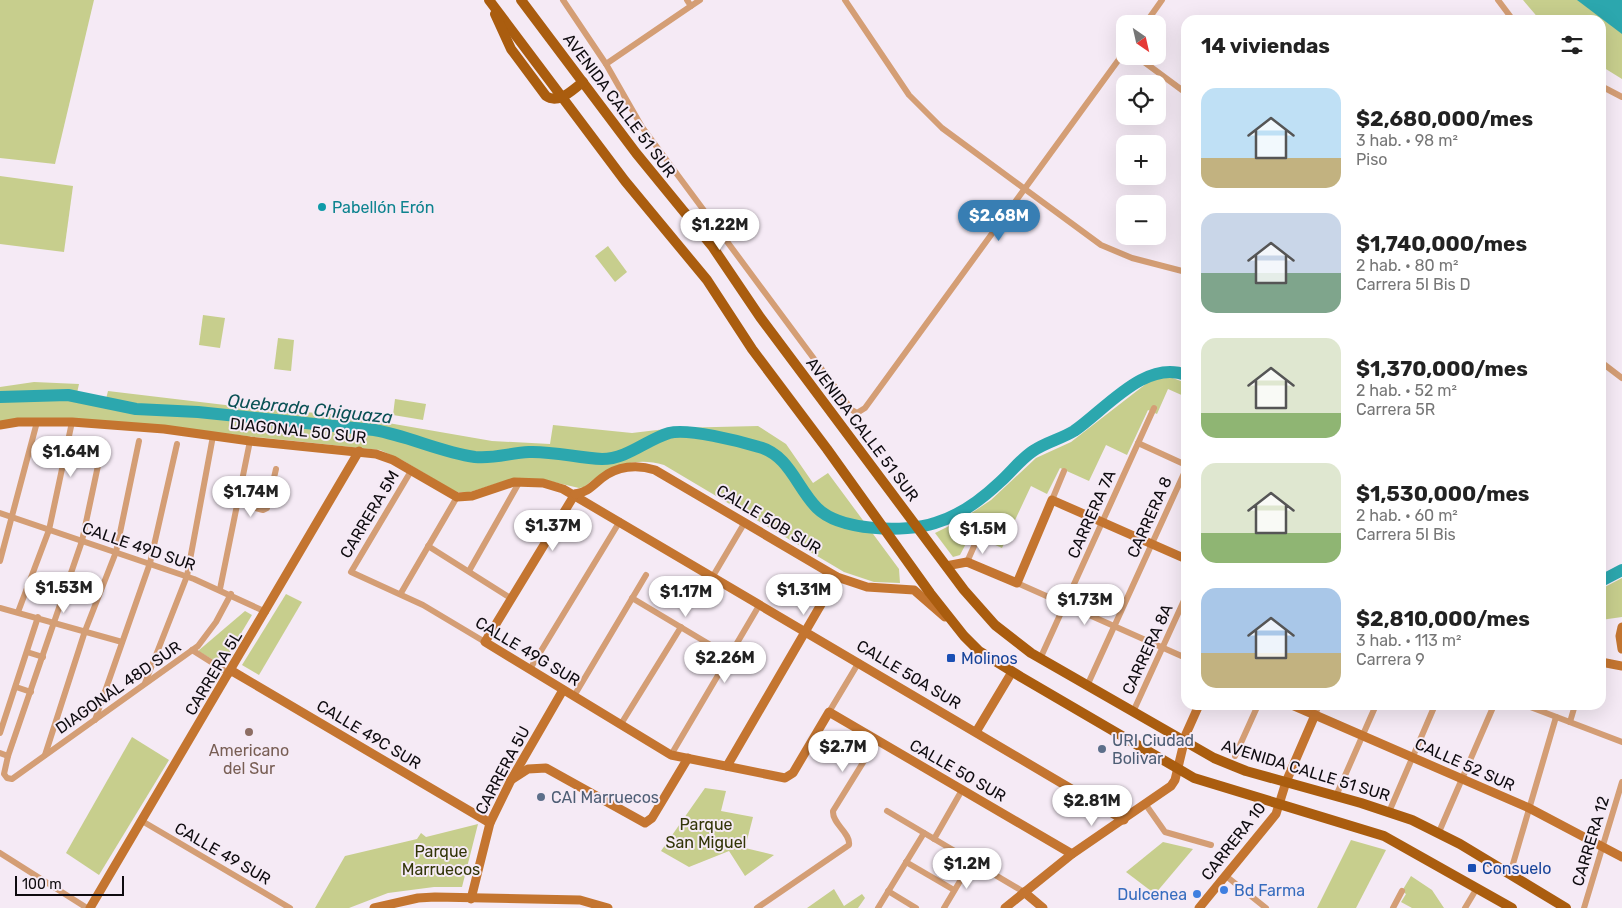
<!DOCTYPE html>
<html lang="es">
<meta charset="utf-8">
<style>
body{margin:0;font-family:Rubik,sans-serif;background:#f2f2f2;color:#222;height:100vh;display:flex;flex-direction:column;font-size:19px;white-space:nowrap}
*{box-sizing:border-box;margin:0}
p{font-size:16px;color:#767676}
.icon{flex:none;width:28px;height:28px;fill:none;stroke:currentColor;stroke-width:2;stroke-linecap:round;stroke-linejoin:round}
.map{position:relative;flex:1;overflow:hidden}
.details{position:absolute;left:1181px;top:15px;width:425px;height:695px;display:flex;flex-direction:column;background:#fff;border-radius:15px;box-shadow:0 5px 20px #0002}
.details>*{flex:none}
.needle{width:32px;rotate:146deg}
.fabs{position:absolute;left:1116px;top:15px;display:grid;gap:10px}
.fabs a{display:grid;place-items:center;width:50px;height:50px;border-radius:10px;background:#fff;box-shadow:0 5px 20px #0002;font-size:25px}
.scale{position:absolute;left:15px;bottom:12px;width:109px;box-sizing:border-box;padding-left:5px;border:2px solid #0e0b0f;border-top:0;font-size:14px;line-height:18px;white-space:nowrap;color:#0e0b0f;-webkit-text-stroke:4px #f5eaf5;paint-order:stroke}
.price{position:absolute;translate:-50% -42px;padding:0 11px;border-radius:18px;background:#fff;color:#222;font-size:16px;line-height:32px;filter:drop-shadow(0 1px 2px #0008)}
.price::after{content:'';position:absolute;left:50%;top:30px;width:15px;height:11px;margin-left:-8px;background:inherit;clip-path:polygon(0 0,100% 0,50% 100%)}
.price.current{background:#387eb3;color:#fff}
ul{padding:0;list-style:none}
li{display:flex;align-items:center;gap:15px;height:125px;padding:0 20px}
li span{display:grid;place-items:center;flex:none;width:140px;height:100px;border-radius:15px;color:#555}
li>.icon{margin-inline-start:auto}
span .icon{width:60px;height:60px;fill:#fffc;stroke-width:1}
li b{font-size:21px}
h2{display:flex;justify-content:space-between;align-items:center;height:60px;padding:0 20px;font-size:21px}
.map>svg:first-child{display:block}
.green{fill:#c7ce8d}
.water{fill:#2ca7ae}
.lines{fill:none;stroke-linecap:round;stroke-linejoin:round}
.river{stroke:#2ca7ae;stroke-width:12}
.street{stroke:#d49e75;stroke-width:6}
.secondary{stroke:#c47530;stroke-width:9}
.primary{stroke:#aa5d0f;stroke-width:10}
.culture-dot{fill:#0f9aa8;stroke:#f5eaf5;stroke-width:2}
.transit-dot{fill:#1a4fb4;stroke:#f5eaf5;stroke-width:2}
.education-dot{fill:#8d6e63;stroke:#f5eaf5;stroke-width:2}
.service-dot{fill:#5c6f8a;stroke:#f5eaf5;stroke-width:2}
.shop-dot{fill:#3f7fe0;stroke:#f5eaf5;stroke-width:2}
.labels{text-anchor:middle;stroke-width:4;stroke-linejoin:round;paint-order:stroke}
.street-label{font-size:16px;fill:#0e0b0f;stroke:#f5eaf5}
.culture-label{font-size:16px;fill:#0d838f;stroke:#f5eaf5;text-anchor:start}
.transit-label{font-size:16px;fill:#164399;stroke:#f5eaf5;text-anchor:start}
.service-label{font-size:16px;fill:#4e5e75;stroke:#f5eaf5;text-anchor:start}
.education-label{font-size:16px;fill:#785e54;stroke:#f5eaf5}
.park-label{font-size:16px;fill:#323507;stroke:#f5eaf5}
.shop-label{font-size:16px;fill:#366cbe;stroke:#f5eaf5;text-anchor:start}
.water-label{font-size:18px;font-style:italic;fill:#095054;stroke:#f5eaf5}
</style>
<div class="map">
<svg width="1622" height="908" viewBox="0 0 1622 908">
<rect width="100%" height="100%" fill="#f5eaf5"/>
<g class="green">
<polygon points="0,0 94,0 55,164 0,158"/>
<polygon points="1523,0 1622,0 1622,79 1601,66 1601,20 1540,20"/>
<polygon points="0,176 73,186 64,252 0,244"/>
<polygon points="608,246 627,272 615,282 595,256"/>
<polygon points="203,315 225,318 220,348 199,345"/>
<polygon points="278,338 294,340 291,371 274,369"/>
<polygon points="1161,377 1170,377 1186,383 1186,397 1168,389 1157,414 1148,410 1127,455 1106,445 1089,481 1060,468 1047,494 1031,486 1002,548 971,534 960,555 953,557 935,533 961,520 991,500 1036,458 1071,442 1151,380"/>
<path d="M 34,382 L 79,384 L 77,393 L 106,399 L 108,391 L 242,407 L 342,415 L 492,441 L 550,444 L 553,425 L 632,433 L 674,428 L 758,426 L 786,444 L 813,483 L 828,473 L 899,569 L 900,583 L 874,582 L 844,572 L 664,465 C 633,456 608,467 584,487 L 579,488 L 545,480 L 511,479 L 470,492 L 456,492 L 402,460 L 380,450 L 199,431 L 0,422 L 0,387 Z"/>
<polygon points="395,399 426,404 423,420 393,415"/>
<polygon points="1622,578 1622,617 1601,620 1601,589"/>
<polygon points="286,594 302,602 259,675 242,665"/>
<polygon points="245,611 252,615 222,665 198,651"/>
<polygon points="132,737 169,760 99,875 66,853"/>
<polygon points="705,788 726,791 721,811 753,817 745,848 774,855 745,876 729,851 689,867 661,851"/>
<polygon points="478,824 462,887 434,887 388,893 349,908 315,908 345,856 417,839 421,833 426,837"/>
<polygon points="1351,840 1386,850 1356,908 1317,908"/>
<polygon points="1163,842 1193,849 1155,894 1126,872"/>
<polygon points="1411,876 1432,890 1444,908 1412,908 1401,902 1406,894 1402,891"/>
<polygon points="834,889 844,906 862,894 865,898 858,908 807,908"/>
</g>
<polygon class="water" points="1577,0 1622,0 1622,34"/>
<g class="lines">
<g class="river">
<path d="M 0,397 L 68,395 L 136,409 L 198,412 L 374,430 C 409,436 440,452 475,457 C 494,459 510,453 529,452 C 553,451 578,458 602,459 C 627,459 646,440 669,433 C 688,428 739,441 759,447 C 789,455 797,488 817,508 C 840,531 905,533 935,523 C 959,516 982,499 1000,482 C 1011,472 1021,459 1033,451 C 1046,442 1061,439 1074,431 C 1105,410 1145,359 1186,375"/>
<polyline points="1601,581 1622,570"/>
</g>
<g class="street">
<polyline points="563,0 606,64 642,127 852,410 857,413 865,408 1125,51"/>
<polyline points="845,0 909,95 942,128 1101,245 1132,258 1186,272"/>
<polyline points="1498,0 1513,20"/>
<polyline points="691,6 700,0"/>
<polyline points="1145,24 1162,0"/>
<polyline points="1136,56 1186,93"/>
<polyline points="606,64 691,6 687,0"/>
<polyline points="1601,86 1622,97"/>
<polyline points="1601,362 1622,378"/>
<polyline points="103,442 82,541 8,756 4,774 7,778 12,779 198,646 216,622 231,594"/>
<polyline points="1138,443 1186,465"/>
<polyline points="411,471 351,572 423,605 485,642"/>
<polyline points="1052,500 1064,471"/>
<polyline points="237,503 263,510 267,508 276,469"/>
<polyline points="0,513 194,579 266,612"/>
<polyline points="428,546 512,599"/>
<polyline points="0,561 37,422"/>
<polyline points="967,562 979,535"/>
<polyline points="469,571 520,481"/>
<polyline points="713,576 745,522"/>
<polyline points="1017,583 1186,658"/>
<polyline points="220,589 250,441"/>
<polyline points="401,593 457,497"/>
<polyline points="632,598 729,656"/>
<polyline points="0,608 122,642"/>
<polyline points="18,612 49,530 72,422"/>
<polyline points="192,650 230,674"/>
<polyline points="27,652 43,657"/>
<polyline points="1040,659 1154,408"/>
<polyline points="530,669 620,521"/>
<polyline points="145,683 187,576 213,436"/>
<polyline points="1087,686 1186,469"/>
<polyline points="16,687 31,692"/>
<polyline points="574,696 646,575"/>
<polyline points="1525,705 1622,742"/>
<polyline points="829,712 859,662"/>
<polyline points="1133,712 1186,596"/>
<polyline points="1315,715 1319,705"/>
<polyline points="95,720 150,563 177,444"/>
<polyline points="1570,722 1575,705"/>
<polyline points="621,724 681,627"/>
<polyline points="0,733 38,617"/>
<polyline points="0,753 8,756"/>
<polyline points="45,755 85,631 116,552 139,441"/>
<polyline points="671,755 760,604"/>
<polyline points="1235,756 1258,705"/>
<polyline points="1336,796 1376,705"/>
<polyline points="1146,805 1165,832 1211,845"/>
<polyline points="887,811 1024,892"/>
<polyline points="1389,812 1435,705"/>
<polyline points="142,821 290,908"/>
<polyline points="1439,832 1494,705"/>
<polyline points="934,839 962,790"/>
<polyline points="0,853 87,908"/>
<polyline points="906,862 954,890"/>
<polyline points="1510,874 1556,717"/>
<polyline points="1226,876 1266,908"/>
<polyline points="888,891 916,908"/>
<path d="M 757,908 L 849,845 C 851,833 832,824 833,811 L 877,740"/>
<polyline points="878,908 924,833"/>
<polyline points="944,908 972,861"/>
<polyline points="1393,908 1402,891"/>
<polyline points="1465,908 1477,888"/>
<polyline points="1584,908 1622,782"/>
</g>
<g class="secondary">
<polyline points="0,425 18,422 72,422 164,429 250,441 376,454 393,460 457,497 472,496 514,482 543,483 563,489 1124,820"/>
<polyline points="575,494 485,642 671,755 785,778 793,773 829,712 1072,854"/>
<path d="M 575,494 C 587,493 593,485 602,478 C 617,466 637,464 655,470 L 837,577 L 867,587 L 914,590 L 945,617"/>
<polyline points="946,566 967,562 1017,583 1052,500 1186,559"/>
<polyline points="1622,627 1620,636 1622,649"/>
<polyline points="1601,662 1622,666"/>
<polyline points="232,671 490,823"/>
<polyline points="1292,705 1529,808 1622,857"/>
<polyline points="976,732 1012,672"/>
<polyline points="727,766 837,577"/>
<polyline points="511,780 528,769 546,768 645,823 652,818 688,758"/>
<polyline points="1024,892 1043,908"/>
<polyline points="471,899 490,823 511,780 563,690"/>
<polyline points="90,908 359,451"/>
<polyline points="374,908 418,898 435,897 580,900 608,908"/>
<polyline points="1005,908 1072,854 1171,786 1175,780 1186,734 1199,705"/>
<polyline points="1199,908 1276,814 1286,782 1315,715"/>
</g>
<g class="primary">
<polyline points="489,0 625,181 707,280 752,349 827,449 930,593 964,636 979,651 1021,677 1194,778 1384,836 1512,908"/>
<polyline points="521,0 636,153 712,246 760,317 964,590 995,625 1031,653 1214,758 1246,771 1361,803 1412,820 1460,844 1566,908"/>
<path d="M 495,14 L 511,49 L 546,96 C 559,105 573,89 583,82"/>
</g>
</g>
<circle class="culture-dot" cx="322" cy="207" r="5"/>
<g class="transit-dot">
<rect x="946" y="653" width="10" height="10" rx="2.5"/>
<rect x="1467" y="863" width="10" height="10" rx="2.5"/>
</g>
<circle class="education-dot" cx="249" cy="732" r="5"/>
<g class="service-dot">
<circle cx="1102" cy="749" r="5"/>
<circle cx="541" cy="797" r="5"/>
</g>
<g class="shop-dot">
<circle cx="1224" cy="890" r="5"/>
<circle cx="1197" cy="894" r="5"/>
</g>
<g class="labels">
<g class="street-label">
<text transform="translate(620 105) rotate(53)" y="6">AVENIDA CALLE 51 SUR</text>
<text transform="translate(863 429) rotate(53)" y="6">AVENIDA CALLE 51 SUR</text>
<text transform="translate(298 430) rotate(6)" y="6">DIAGONAL 50 SUR</text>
<text transform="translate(369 514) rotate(-59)" y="6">CARRERA 5M</text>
<text transform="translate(1091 514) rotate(-66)" y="6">CARRERA 7A</text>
<text transform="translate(1149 517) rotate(-66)" y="6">CARRERA 8</text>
<text transform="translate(769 519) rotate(31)" y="6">CALLE 50B SUR</text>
<text transform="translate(139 546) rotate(19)" y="6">CALLE 49D SUR</text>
<text transform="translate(1147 649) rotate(-65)" y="6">CARRERA 8A</text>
<text transform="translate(528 651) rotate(31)" y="6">CALLE 49G SUR</text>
<text transform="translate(213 673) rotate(-59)" y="6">CARRERA 5L</text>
<text transform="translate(909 674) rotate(31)" y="6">CALLE 50A SUR</text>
<text transform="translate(118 687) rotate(-35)" y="6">DIAGONAL 48D SUR</text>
<text transform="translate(369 734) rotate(31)" y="6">CALLE 49C SUR</text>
<text transform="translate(1465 764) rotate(24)" y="6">CALLE 52 SUR</text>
<text transform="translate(502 770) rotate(-62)" y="6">CARRERA 5U</text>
<text transform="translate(958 770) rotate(30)" y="6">CALLE 50 SUR</text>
<text transform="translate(1306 770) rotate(17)" y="6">AVENIDA CALLE 51 SUR</text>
<text transform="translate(1233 841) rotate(-52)" y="6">CARRERA 10</text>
<text transform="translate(1590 841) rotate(-73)" y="6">CARRERA 12</text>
<text transform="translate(223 853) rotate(30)" y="6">CALLE 49 SUR</text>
</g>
<g class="culture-label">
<text x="332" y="213">Pabellón Erón</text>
</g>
<g class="transit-label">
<text x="961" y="664">Molinos</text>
<text x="1482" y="874">Consuelo</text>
</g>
<g class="service-label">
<text x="1112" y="746">URI Ciudad<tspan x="1112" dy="18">Bolivar</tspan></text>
<text x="551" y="803">CAI Marruecos</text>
</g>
<g class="education-label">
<text x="249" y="756">Americano<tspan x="249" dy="18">del Sur</tspan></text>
</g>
<g class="park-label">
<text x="706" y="830">Parque<tspan x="706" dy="18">San Miguel</tspan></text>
<text x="441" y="857">Parque<tspan x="441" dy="18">Marruecos</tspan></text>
</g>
<g class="shop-label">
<text x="1234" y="896">Bd Farma</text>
<text x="1187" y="900" text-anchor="end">Dulcenea</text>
</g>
<g class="water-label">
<text transform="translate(310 409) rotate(6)" y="6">Quebrada Chiguaza</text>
</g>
</g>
</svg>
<div class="fabs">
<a><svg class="needle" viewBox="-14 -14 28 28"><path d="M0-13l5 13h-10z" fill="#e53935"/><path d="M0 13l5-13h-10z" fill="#767676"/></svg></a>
<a><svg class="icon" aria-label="locate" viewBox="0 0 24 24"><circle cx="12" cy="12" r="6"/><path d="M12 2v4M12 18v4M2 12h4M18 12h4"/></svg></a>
<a>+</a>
<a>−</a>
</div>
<div class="scale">100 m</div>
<b class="price current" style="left:999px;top:242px">$2.68M</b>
<b class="price" style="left:720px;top:251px">$1.22M</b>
<b class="price" style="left:71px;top:478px">$1.64M</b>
<b class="price" style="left:251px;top:518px">$1.74M</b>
<b class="price" style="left:553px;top:552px">$1.37M</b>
<b class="price" style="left:983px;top:555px">$1.5M</b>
<b class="price" style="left:64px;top:614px">$1.53M</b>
<b class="price" style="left:804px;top:616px">$1.31M</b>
<b class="price" style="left:686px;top:618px">$1.17M</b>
<b class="price" style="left:1085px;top:626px">$1.73M</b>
<b class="price" style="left:725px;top:684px">$2.26M</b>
<b class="price" style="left:843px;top:773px">$2.7M</b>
<b class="price" style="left:1092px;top:827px">$2.81M</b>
<b class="price" style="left:967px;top:890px">$1.2M</b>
<section class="details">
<h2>14 viviendas<svg class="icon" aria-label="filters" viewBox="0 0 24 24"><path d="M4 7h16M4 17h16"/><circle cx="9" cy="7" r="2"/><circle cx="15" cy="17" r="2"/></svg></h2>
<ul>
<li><span style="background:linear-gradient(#bfe0f5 70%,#c2b280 0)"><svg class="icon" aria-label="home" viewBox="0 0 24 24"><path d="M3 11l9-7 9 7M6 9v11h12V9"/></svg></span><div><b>$2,680,000/mes</b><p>3 hab. · 98 m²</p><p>Piso</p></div></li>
<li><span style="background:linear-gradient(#c9d6e8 60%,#7fa58c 0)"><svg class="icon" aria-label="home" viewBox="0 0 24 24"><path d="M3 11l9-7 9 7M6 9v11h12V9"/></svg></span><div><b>$1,740,000/mes</b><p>2 hab. · 80 m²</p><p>Carrera 5I Bis D</p></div></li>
<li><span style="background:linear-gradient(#dfe7d0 75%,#8fb573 0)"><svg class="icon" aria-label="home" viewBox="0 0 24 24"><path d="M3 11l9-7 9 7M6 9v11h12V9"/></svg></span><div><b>$1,370,000/mes</b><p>2 hab. · 52 m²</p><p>Carrera 5R</p></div></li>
<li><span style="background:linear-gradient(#dfe7d0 70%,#8fb573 0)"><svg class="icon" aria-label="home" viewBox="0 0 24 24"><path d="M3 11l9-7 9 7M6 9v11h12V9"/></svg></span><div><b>$1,530,000/mes</b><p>2 hab. · 60 m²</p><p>Carrera 5I Bis</p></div></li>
<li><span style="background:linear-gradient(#a9c7e8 65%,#c2b280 0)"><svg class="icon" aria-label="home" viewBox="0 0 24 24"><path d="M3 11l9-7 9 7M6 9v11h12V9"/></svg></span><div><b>$2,810,000/mes</b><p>3 hab. · 113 m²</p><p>Carrera 9</p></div></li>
</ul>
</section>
</div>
